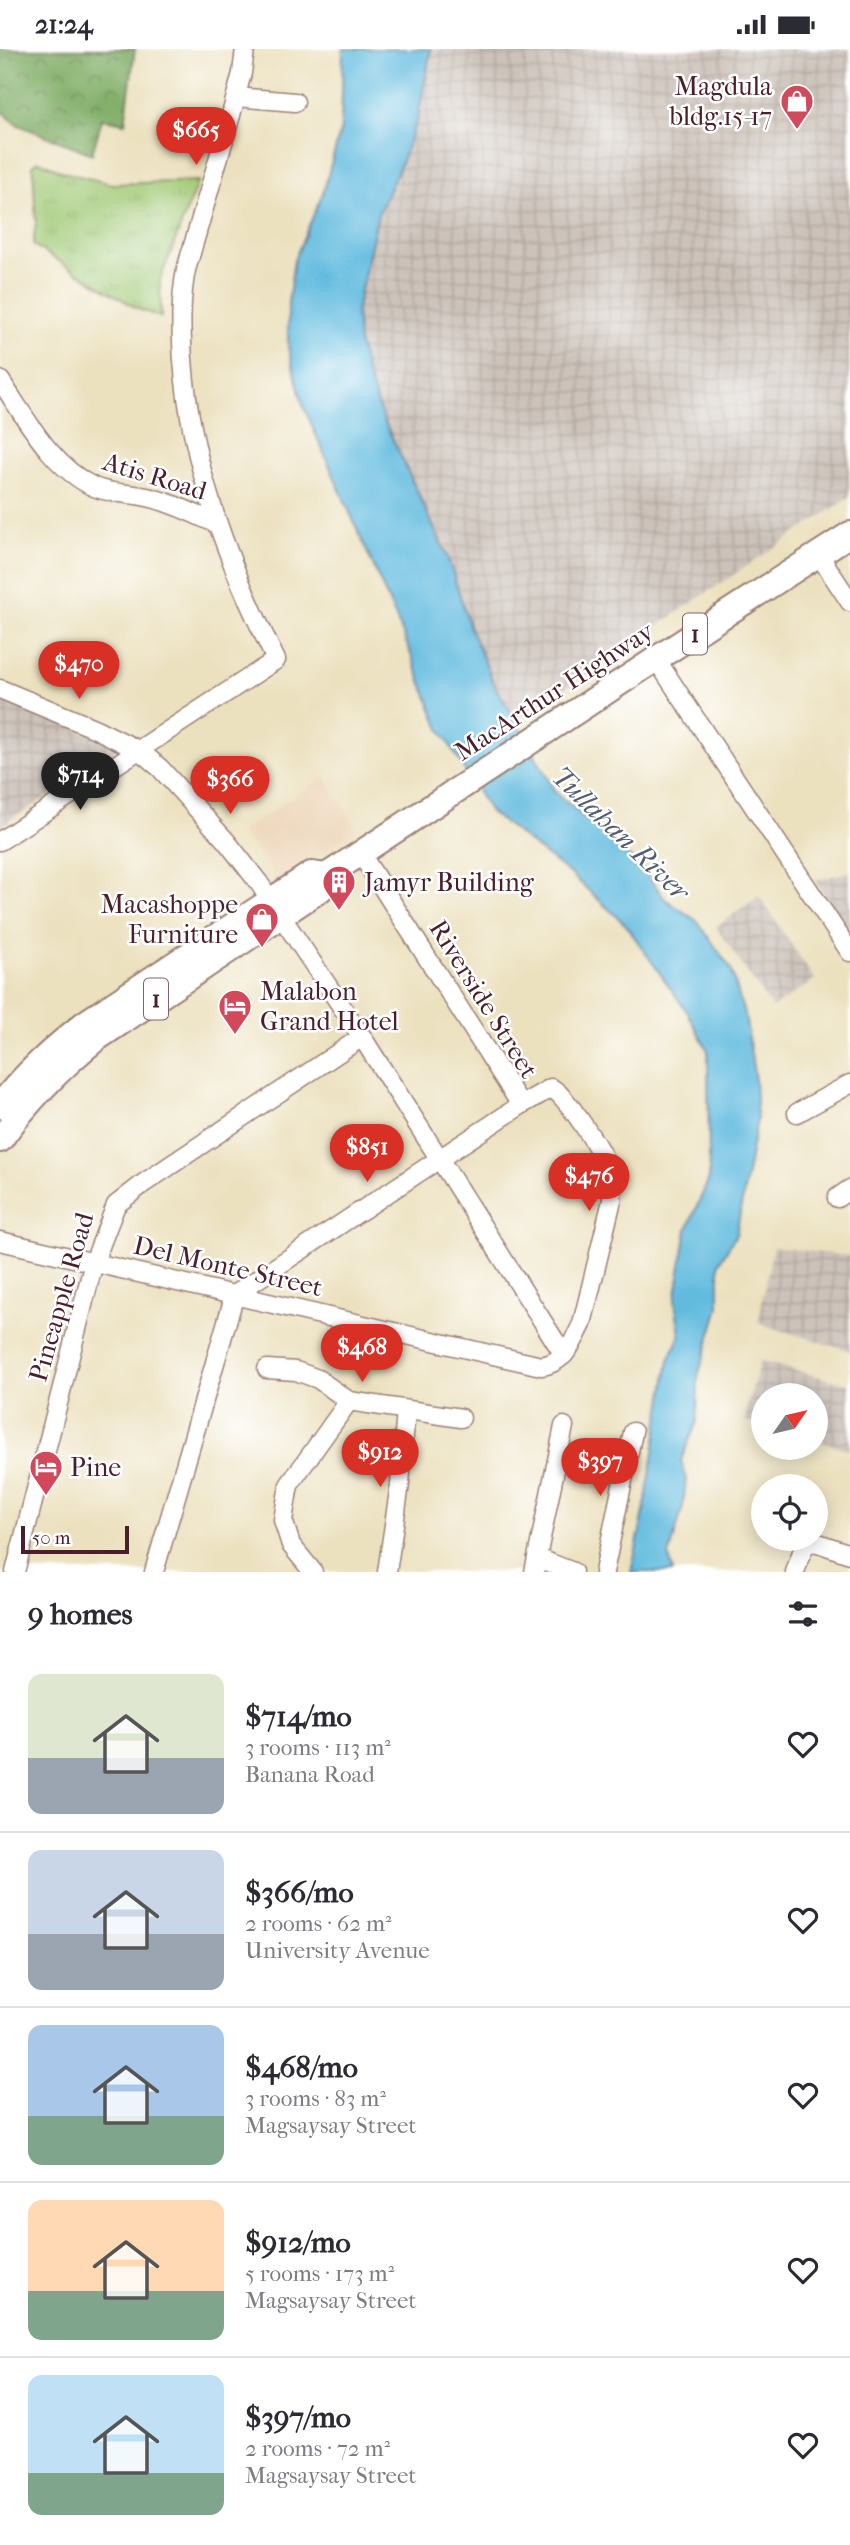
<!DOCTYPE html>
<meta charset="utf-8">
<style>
body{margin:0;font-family:"IM FELL French Canon",serif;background:#f7f7f7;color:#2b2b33;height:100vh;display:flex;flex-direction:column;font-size:26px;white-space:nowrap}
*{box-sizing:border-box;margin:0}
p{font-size:23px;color:#7c7c81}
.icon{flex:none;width:38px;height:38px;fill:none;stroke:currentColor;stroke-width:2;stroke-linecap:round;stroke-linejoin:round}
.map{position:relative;height:1523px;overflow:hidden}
.side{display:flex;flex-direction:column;background:#fff;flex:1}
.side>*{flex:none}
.needle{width:46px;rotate:56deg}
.fabs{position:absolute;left:751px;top:1334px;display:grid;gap:14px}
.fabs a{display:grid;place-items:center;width:77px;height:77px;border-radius:50%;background:#fff;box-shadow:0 4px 18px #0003;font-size:35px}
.scale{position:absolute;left:21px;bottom:18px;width:108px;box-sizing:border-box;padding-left:7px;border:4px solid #4a1f2b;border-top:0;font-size:19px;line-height:24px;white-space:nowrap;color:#4a1f2b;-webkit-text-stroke:5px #fff;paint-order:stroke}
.price{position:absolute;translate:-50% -60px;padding:0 16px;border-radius:24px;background:#d93025;color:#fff;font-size:23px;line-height:46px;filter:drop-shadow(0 2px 4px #0008)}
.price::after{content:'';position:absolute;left:50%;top:42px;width:21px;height:16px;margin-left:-10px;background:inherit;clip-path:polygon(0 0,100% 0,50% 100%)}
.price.active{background:#222;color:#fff}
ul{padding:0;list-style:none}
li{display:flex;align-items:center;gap:21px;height:175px;padding:0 28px}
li+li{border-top:2px solid #e1e1e2}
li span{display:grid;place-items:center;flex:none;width:196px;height:140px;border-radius:14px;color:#555}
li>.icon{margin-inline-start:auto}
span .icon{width:84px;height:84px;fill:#fffc;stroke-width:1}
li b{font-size:30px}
h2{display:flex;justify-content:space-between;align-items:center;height:84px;padding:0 28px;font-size:30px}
.status{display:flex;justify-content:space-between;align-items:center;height:49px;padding:0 35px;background:#fff;direction:ltr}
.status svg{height:19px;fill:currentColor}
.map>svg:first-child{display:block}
.built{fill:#eed7bb}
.industrial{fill:url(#industrial-grid)}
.grass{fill:url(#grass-tufts);stroke:#757450;stroke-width:2}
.forest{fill:url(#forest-crowns);stroke:#656648;stroke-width:2}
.water{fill:#62bbdf;stroke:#566d85;stroke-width:2}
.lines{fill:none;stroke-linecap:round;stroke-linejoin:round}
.minor-casing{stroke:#9b8075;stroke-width:21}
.highway-casing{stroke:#9b8075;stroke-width:28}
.minor{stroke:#fff;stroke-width:18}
.highway{stroke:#fff;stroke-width:24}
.labels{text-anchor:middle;stroke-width:5;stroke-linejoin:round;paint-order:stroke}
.shield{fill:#fff;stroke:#80626b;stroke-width:2}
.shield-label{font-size:24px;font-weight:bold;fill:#4a1f2b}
.poi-label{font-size:26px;fill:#4a1f2b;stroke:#fff;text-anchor:start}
.street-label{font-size:26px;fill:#4a1f2b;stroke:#fff}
.water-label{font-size:28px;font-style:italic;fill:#545d73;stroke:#fff}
</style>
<div class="status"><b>21:24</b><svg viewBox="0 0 49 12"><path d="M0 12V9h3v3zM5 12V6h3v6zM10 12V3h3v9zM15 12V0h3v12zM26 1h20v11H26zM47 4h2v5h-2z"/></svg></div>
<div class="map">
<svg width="850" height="1523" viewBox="0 0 850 1523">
<defs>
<pattern id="industrial-grid" width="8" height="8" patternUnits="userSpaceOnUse" patternTransform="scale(1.75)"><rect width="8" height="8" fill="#ccc2b9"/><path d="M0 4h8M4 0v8" fill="none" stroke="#b1a69f"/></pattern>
<pattern id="grass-tufts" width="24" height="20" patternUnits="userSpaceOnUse" patternTransform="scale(1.75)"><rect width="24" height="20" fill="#a0c975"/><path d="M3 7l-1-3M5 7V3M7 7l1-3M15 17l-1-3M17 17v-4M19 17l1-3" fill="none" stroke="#8bac65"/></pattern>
<pattern id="forest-crowns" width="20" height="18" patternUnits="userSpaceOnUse" patternTransform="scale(1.75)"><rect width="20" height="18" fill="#80ad66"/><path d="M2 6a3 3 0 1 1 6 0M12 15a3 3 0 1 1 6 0" fill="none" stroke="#6b8c54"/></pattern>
</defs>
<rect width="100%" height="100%" fill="#fff"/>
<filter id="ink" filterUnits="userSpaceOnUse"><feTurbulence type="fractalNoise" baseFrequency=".0143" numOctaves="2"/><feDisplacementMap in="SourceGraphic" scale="14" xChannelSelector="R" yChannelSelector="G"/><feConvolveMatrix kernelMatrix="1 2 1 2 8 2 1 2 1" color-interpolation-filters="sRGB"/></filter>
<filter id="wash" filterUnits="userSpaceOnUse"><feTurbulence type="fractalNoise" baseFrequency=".00686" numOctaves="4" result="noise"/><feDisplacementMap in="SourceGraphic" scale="28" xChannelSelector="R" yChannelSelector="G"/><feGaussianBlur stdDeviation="1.57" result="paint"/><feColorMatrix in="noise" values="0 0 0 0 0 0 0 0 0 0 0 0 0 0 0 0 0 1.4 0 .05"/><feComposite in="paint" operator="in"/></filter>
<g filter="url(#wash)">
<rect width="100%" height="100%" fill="#ece1bf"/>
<polygon class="built" points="324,728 358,780 279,831 240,783"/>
<g class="industrial">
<polygon points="431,0 850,0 850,448 516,671 496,639 470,578 414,439 382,367 359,295 356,263 378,165 401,114 418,68"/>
<polygon points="0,647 116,697 112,708 0,777"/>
<polygon points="850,823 850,884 815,831"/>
<polygon points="759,847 815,931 772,959 716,878"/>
<polygon points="773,1198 850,1207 850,1302 758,1274"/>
<polygon points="760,1312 850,1336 850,1401 816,1391 816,1346 763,1346 763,1377 744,1372"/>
</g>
<polygon class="grass" points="39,112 63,123 112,135 198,132 160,231 161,268 138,260 33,196 36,174 33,116"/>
<polygon class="forest" points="0,0 135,0 125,74 102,70 92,105 18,76 0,61"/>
<polygon class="water" points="343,0 431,0 418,68 401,114 378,165 356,263 359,295 368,328 382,367 448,509 470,579 496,639 516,671 555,743 642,819 665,850 697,872 731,920 746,972 755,1031 757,1070 736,1186 719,1214 719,1258 698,1327 697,1373 681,1411 686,1430 683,1457 669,1507 673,1523 631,1523 644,1463 669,1311 680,1286 675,1252 687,1180 709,1130 708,1002 688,964 626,876 572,826 490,763 439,678 403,585 303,356 288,298 288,254 294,211 323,144 341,79"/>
</g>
<g filter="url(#ink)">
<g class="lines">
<defs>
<g id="minor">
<polyline points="236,48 295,53"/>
<path d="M 0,331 C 26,369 51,418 94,438 C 110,445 130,444 147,448 C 171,453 194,465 217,475"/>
<polyline points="819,506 850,553"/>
<polyline points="656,610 850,903"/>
<polyline points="0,640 96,680 140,702 160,719 227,793 259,834 362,988 564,1306"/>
<path d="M 0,792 L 276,611 C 229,516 191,419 183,311 C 181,281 180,251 186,221 L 231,66 L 242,24 L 245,0"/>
<polyline points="361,805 521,1056"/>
<polyline points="797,1064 850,1035"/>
<polyline points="837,1149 850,1140"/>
<path d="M 0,1192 L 541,1317 C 564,1314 573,1294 582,1275 L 612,1151 C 612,1140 612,1129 608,1119 C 602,1103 565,1044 551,1039 L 521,1056 L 235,1245 L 154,1523"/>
<polyline points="267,1320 296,1322 318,1330 349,1352 461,1369"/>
<polyline points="537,1509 573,1523"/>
<polyline points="15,1523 94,1213 116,1156 144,1134 362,988"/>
<polyline points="313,1523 291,1496 283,1471 289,1436 349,1352"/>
<polyline points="387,1523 400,1435 406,1361"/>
<polyline points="534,1523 564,1377"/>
<polyline points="604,1523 633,1383"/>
<polyline points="795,1523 803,1500 809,1493 818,1494 850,1505"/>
</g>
<g id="highway">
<path d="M 0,1057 C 24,1025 54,999 85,974 L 311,825 L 326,827"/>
<path d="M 0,1091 C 28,1052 59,1020 96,990 L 321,840 L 326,827 L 656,610 L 850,485"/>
</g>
</defs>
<use href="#minor" class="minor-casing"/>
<use href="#highway" class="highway-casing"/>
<use href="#minor" class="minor"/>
<use href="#highway" class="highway"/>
</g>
</g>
<defs>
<symbol id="shop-pin" viewBox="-11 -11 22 30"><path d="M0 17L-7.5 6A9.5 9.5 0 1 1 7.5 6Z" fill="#d1495b" stroke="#fff"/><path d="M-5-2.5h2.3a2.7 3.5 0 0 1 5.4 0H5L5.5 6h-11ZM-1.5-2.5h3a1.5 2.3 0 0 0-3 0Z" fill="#fff"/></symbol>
<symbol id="building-pin" viewBox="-11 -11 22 30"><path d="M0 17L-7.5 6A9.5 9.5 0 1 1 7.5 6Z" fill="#d1495b" stroke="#fff"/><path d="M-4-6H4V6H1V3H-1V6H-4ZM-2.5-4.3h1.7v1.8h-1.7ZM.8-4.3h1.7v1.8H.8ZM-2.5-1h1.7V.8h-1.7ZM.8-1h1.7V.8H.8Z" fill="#fff"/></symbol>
<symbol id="hotel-pin" viewBox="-11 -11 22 30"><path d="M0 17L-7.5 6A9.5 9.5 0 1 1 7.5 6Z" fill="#d1495b" stroke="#fff"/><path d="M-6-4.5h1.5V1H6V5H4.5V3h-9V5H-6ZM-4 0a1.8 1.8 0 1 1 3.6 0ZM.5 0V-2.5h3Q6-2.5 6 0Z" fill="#fff"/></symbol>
</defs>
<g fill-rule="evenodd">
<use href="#shop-pin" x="778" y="33" width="38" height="52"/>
<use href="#building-pin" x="320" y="814" width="38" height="52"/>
<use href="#shop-pin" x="243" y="851" width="38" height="52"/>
<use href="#hotel-pin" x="216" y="938" width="38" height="52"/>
<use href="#hotel-pin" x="27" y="1399" width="38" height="52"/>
</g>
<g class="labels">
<g class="shield">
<rect x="683" y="564.5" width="24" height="41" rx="5"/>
<rect x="144" y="929.5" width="24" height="41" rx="5"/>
</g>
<g class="shield-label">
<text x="695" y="593">1</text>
<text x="156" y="958">1</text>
</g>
<g class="poi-label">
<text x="772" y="46" text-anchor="end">Magdula<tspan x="772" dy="30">bldg.15-17</tspan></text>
<text x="364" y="842">Jamyr Building</text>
<text x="238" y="864" text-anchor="end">Macashoppe<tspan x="238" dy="30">Furniture</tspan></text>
<text x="260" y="951">Malabon<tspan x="260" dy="30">Grand Hotel</tspan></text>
<text x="70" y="1427">Pine</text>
</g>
<g class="street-label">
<text transform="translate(155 427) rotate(17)" y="9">Atis Road</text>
<text transform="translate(554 642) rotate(-33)" y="9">MacArthur Highway</text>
<text transform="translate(484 950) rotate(58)" y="9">Riverside Street</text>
<text transform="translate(228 1217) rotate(13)" y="9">Del Monte Street</text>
<text transform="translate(61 1248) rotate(-74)" y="9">Pineapple Road</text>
</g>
<g class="water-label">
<text transform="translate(621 784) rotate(44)" y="10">Tullahan River</text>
</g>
</g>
</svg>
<div class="fabs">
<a><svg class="needle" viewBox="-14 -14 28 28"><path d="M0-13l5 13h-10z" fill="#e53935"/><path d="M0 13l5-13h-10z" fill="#7c7c81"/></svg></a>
<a><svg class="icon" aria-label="locate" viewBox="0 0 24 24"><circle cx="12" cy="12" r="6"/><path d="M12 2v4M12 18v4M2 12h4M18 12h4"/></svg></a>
</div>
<div class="scale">50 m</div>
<b class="price" style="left:196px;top:118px">$665</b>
<b class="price" style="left:79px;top:652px">$470</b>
<b class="price active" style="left:80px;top:763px">$714</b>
<b class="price" style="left:230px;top:767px">$366</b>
<b class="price" style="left:367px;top:1135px">$851</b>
<b class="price" style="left:589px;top:1164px">$476</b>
<b class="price" style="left:362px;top:1335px">$468</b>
<b class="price" style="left:380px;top:1440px">$912</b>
<b class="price" style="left:600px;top:1449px">$397</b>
</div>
<section class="side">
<h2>9 homes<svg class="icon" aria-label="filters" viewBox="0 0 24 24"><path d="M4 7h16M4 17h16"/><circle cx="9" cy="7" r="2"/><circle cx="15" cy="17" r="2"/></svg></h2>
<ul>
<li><span style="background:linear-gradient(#dfe7d0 60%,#9aa5b1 0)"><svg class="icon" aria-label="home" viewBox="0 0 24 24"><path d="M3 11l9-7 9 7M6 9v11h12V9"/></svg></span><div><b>$714/mo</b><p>3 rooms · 113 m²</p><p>Banana Road</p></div><svg class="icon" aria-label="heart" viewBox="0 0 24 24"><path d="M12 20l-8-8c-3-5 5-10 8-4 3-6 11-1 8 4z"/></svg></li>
<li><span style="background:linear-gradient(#c9d6e8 60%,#9aa5b1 0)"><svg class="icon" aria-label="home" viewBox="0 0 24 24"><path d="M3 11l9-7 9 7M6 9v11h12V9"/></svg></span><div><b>$366/mo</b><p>2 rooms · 62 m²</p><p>University Avenue</p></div><svg class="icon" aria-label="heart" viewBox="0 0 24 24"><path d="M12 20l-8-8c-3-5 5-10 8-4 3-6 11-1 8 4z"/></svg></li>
<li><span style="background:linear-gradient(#a9c7e8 65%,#7fa58c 0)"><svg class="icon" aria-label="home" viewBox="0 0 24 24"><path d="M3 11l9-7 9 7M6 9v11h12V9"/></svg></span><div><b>$468/mo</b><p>3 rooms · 83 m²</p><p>Magsaysay Street</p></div><svg class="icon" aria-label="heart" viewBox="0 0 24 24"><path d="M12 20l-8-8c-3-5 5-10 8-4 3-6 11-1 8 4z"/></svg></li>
<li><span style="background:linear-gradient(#ffd9b3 65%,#7fa58c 0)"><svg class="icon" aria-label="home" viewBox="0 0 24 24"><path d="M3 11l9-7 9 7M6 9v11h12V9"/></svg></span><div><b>$912/mo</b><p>5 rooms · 173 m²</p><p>Magsaysay Street</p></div><svg class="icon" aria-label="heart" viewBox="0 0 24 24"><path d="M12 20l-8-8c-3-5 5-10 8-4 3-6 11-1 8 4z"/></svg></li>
<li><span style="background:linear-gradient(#bfe0f5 70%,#7fa58c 0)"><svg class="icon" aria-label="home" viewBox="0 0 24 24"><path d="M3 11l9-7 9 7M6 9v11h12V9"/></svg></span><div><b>$397/mo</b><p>2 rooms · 72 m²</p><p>Magsaysay Street</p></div><svg class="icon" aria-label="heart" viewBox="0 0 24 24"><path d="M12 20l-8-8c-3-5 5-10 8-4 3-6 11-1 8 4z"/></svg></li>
</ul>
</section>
